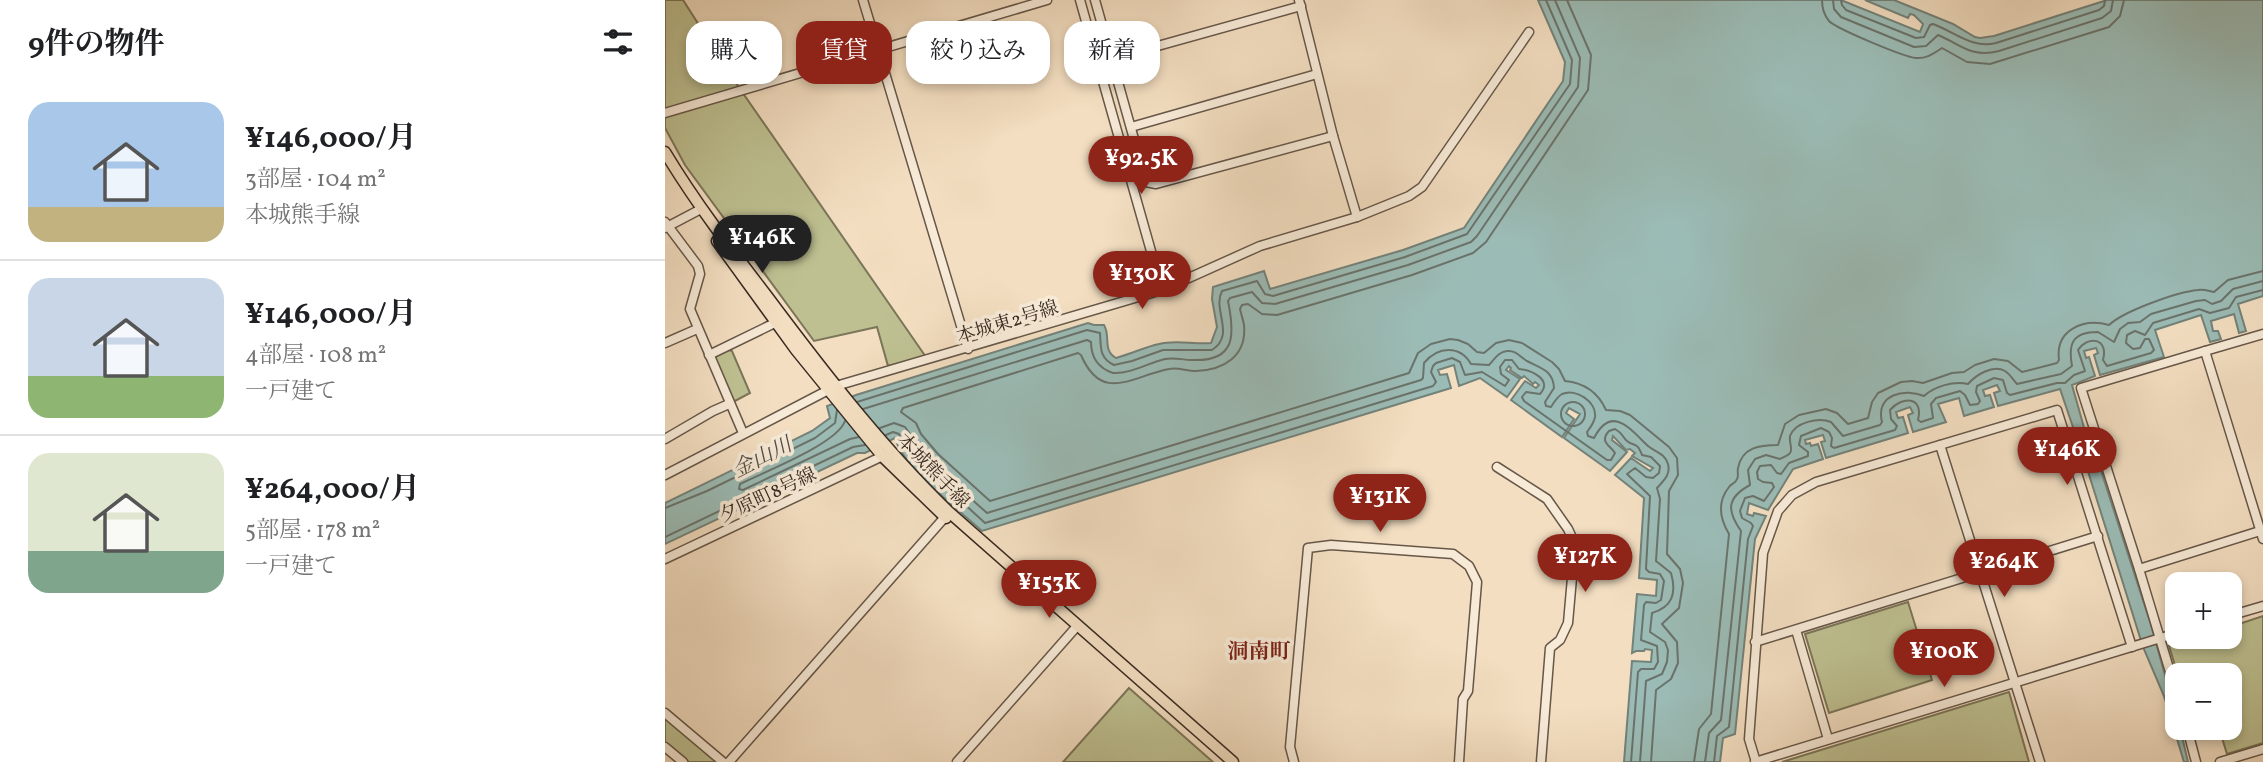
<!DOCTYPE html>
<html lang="ja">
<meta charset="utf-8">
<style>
body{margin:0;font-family:Vollkorn,"Noto Serif JP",serif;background:#f2f2f2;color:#202124;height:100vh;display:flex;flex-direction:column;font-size:26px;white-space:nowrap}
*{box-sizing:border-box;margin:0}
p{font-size:23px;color:#757577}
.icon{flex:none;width:38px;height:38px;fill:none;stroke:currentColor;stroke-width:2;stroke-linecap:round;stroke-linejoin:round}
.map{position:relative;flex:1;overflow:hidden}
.panel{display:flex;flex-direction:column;background:#fff;width:665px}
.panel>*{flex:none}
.banner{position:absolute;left:21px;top:21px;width:665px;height:63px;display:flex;gap:14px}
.fabs{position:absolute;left:1500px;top:572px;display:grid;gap:14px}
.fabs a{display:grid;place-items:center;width:77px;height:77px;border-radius:14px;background:#fff;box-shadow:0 4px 10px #0003;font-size:35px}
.price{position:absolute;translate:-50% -60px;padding:0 16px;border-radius:24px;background:#8f2418;color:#fff;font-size:23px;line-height:46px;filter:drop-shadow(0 2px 4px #0008)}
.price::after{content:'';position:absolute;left:50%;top:42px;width:21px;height:16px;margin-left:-10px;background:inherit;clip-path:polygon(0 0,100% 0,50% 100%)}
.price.active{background:#222;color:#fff}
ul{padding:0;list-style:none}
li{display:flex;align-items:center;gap:21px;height:175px;padding:0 28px}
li+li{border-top:2px solid #e0e0e0}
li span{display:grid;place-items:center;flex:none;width:196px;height:140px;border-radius:21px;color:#555}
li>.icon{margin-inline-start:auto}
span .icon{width:84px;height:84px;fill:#fffc;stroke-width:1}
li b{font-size:30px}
h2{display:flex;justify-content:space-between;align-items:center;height:84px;padding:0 28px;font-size:30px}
.pill{padding:0 24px;border-radius:21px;background:#fff;box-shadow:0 4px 10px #0003;font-size:24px;line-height:63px}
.pill.active{background:#8f2418;color:#fff}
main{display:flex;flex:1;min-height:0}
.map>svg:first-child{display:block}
.green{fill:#bec091;stroke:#7b7559;stroke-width:2}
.water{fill:#9bbcb6;stroke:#73827a;stroke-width:2}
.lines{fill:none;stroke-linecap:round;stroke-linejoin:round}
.shore{stroke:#6a736c;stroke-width:2}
.minor-casing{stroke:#675749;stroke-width:11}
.major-casing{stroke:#382a21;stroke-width:13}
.minor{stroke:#f7ead7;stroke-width:8}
.major{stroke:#f3dec1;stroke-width:10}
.labels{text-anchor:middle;stroke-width:7;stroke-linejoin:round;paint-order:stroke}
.street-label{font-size:19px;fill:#382a21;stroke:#f7ead7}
.water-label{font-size:21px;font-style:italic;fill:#514e46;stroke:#f7ead7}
.neighbourhood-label{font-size:21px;font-weight:bold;fill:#7a1f14;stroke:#f7ead7}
</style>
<main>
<section class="panel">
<h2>9件の物件<svg class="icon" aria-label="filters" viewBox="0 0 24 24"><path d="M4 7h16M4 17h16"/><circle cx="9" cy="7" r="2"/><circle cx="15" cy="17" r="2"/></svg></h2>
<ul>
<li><span style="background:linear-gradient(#a9c7e8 75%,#c2b280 0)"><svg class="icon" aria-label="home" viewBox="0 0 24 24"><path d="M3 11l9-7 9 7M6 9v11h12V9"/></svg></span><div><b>¥146,000/月</b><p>3部屋 · 104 m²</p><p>本城熊手線</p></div></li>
<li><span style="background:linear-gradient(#c9d6e8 70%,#8fb573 0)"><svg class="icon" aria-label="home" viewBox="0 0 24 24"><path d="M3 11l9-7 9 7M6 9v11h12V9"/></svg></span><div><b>¥146,000/月</b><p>4部屋 · 108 m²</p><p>一戸建て</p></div></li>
<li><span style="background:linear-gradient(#dfe7d0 70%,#7fa58c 0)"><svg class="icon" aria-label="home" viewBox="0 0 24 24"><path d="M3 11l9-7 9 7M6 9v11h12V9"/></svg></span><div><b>¥264,000/月</b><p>5部屋 · 178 m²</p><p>一戸建て</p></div></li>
</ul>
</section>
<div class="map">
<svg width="1598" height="762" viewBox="0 0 1598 762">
<rect width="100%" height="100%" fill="#f3dec1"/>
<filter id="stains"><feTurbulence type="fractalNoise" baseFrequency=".00286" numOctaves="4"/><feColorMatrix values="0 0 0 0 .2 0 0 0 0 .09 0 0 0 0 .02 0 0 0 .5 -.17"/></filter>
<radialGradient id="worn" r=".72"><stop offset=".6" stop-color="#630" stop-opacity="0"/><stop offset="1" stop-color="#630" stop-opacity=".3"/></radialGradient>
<g class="green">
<polygon points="0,0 18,0 73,86 261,357 223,366 212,327 149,341 20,165 0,128"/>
<polygon points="64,350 67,351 85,393 68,402 50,360 51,356"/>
<polygon points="1243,602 1267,680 1164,713 1140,634"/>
<polygon points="1598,616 1598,743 1562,754 1554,728 1564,728 1564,676 1513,675 1504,646 1533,637 1564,637 1565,627"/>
<polygon points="464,688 548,762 398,762"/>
<polygon points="1344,692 1364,762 1117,762"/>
<polygon points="0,717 54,762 24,762 0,742"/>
</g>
<g class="water">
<path d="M 873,0 L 1176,0 L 1255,32 L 1258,24 L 1249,15 L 1245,14 L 1243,18 L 1200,0 L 1229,0 L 1288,24 L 1310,37 L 1315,38 L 1329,36 L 1442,0 L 1598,0 L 1598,296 L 1573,304 L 1581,331 L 1574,333 L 1569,314 L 1546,321 L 1548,331 L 1553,331 L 1556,339 L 1545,342 L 1536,315 L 1490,330 L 1499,357 L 1435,375 L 1429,355 L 1433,353 L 1431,348 L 1419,351 L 1421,358 L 1424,357 L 1430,376 L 1407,385 L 1420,431 L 1410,433 L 1395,389 L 1333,406 L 1329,393 L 1335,391 L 1332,385 L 1318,390 L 1320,396 L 1325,395 L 1329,407 L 1299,416 L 1294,398 L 1273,404 L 1281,422 L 1248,432 L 1243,415 L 1248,413 L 1245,407 L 1231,412 L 1233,418 L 1238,417 L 1243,433 L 1161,458 L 1156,442 L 1160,441 L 1158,435 L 1140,440 L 1141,444 L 1145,443 L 1146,446 L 1153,444 L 1158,459 L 1128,469 L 1103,510 L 1084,503 L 1082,514 L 1088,516 L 1089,513 L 1101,516 L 1090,539 L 1070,734 L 1058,738 L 1055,762 L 959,762 L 967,661 L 986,662 L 987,650 L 980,649 L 979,651 L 971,651 L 967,653 L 972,594 L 991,596 L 992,580 L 974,578 L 979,498 L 950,475 L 966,458 L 985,471 L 988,468 L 967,456 L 970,453 L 965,449 L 961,450 L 948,436 L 947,440 L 962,452 L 945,471 L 899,438 L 915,414 L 904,408 L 901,413 L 909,419 L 897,437 L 846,400 L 860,381 L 871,388 L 874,385 L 870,382 L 868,384 L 859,376 L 857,378 L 845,370 L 846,368 L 844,366 L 841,370 L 855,379 L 842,397 L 815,378 L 794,386 L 789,365 L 773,370 L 775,375 L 782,374 L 786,388 L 317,531 C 293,509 239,469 230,438 L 200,453 L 192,453 L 0,544 L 0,503 L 147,431 L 165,418 L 162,406 L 191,395 L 423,323 L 429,325 L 439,325 C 446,336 437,350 451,358 C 466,354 480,347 494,344 C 512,339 529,345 546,343 L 552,327 L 547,299 L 548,287 L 599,271 L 605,289 L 738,250 L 799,228 L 898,81 L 900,62 Z"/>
<polygon points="1428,446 1486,625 1512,718 1512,728 1515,728 1523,762 1519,762 1499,696 1478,647 1416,449"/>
</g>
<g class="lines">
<g class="shore">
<path d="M 902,0 L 926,55 L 923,90 L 821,242 L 808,253 L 747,275 L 612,315 L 597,314 L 583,304 L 577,305 L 575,309 C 576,314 578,319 579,325 C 582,356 559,370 531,371 C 521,371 513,367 504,369 C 467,376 437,404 416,355 L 413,353 L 238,408 L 236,412 L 251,423 L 256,434 L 273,454 L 325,501 L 744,373 L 753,353 L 766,344 L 785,339 L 793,340 L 803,344 L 812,352 L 819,353 L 831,343 L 844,340 L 857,343 L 887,362 L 894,369 L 900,381 C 920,383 933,392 941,410 L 955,411 L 965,415 L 1004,447 L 1012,458 L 1013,475 L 1004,491 L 1002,554 L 1015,569 L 1018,583 L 1014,608 L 997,624 L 1012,642 L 1013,663 L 1006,679 L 991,690 L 986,762"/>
<path d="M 1157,0 C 1157,8 1159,15 1164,21 C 1172,29 1239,57 1251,58 C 1262,59 1269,53 1277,48 L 1302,62 L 1325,64 L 1444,27 L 1455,16 L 1459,0"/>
<path d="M 1168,0 L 1169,9 L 1176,17 L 1249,47 L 1261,46 L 1273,35 C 1297,45 1306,58 1334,51 L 1437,18 L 1446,11 L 1448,0"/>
<path d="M 1176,0 L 1177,5 L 1181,10 L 1251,38 L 1259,37 L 1265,25 L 1268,24 C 1290,32 1307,49 1331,43 L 1434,10 L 1439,6 L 1440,0"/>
<circle cx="908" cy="414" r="12"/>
<path d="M 192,402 L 422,330 L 435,333 C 436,347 434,358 449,365 L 467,361 L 498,350 L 547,350 C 571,335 547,310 557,291 L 592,281 L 600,294 L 608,296 L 740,257 L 802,234 L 905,84 L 907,60 L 881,0"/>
<path d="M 198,409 L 422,340 L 426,342 C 426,357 433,368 448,373 C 466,374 483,363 500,359 C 510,357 517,360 527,360 C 571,362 570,335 563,301 L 565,298 L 587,292 L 597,303 L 610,304 L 743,265 L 806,242 L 812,236 L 913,87 L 915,58 L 890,0"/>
<path d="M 180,421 C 172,444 99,472 75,484 L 74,489 L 78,490 L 185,439 L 194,437"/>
<path d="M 215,428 L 229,423 L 240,427 L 265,462 L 322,513 L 756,380 L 758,378 L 759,363 C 773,346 795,345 806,364 L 824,365 C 829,360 833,352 842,351 C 851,350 855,357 862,361 C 875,368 888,370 889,388 L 880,402 L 881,406 L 886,407 C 889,402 892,397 897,394 C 911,388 932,402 930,417 C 929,423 925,428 922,432 L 923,436 L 929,438 C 947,404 965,429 983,446 C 990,452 1000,453 1003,464 C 1006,475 998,481 992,488 L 995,499 L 991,561 L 1006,573 C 1012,594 1007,607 987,613 L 985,632 L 1000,642 L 1003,650 L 1002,662 L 997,674 L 981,681 L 975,762"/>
<path d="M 221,435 L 228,432 L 234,434 L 238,443 L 259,467 L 320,523 L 768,386 L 771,382 L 766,372 L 768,366 L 771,363 L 787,358 L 795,362 L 800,375 L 817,372 L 840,386 L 844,380 L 836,374 L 835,367 L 840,360 L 847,360 L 854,369 C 867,370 888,380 875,394 L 861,392 L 857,397 L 859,401 L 942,460 L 946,460 L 950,453 C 945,445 934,442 944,431 L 950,429 C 959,434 957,437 962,441 C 969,447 972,441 977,455 L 986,457 L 995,466 L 994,473 L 988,478 L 981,477 L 970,468 L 962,474 L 985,496 L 981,569 L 984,572 L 995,574 L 999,581 L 996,600 L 991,603 L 981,602 L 979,605 L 976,640 L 992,646 L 993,662 L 989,669 L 976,669 L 973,672 L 966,762"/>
<polyline points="0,508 42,491 150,438 170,423 172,410"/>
<polyline points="0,537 188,447 200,445"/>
<path d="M 1029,762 L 1034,729 L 1046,714 L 1064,534 C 1055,519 1052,502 1064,487 C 1066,484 1071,483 1072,479 C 1074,476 1072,472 1073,468 C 1077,447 1095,445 1113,445 L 1120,424 L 1134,415 L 1161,409 L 1172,413 L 1183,424 L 1203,418 L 1207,402 L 1213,393 L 1236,382 L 1247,381 L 1258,383 L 1287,373 L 1299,372 L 1310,365 L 1329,359 L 1343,361 L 1357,372 L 1392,363 L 1394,360 C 1390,330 1418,318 1444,325 C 1459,311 1512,292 1533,290 C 1538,289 1544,291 1549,292 L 1563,280 L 1598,271"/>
<path d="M 1040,762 L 1044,733 L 1056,720 L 1076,531 C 1062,511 1061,498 1085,485 L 1083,470 L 1090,459 L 1101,455 L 1115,459 C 1118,457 1123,456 1125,453 C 1128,450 1124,442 1125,436 C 1130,422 1154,417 1166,422 L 1178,436 L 1215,425 L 1217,422 C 1210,394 1240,388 1259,396 C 1270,386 1288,381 1303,384 C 1311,375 1328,364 1340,371 C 1345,374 1348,380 1352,384 L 1396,374 L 1407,366 C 1403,344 1407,332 1433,332 L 1449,342 L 1455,329 L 1463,323 L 1475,322 L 1486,314 L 1531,301 L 1540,300 L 1547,304 L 1556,301 L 1568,289 L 1598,281"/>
<path d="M 1049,762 L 1052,736 L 1064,727 L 1083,539 L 1088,526 L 1086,523 L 1077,518 L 1075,511 L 1080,498 L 1088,496 L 1099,501 L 1109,487 L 1107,483 L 1098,482 L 1093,479 L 1092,472 L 1095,466 L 1106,465 L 1112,473 L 1116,474 L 1124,463 L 1143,456 L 1143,452 L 1134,445 L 1136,436 L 1156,428 L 1164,432 L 1167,438 L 1166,446 L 1169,448 L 1230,430 L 1232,426 L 1226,419 L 1225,410 C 1237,396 1259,396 1253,420 L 1256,422 L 1268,418 L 1266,404 L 1271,398 L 1295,391 L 1300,395 L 1305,405 L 1313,404 L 1315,401 L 1311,392 L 1312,386 L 1329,378 L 1338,380 L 1342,393 L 1345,395 L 1392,383 L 1400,383 L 1409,375 L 1420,371 L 1413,350 C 1423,335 1444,338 1438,360 L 1442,366 L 1486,353 L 1489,350 L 1484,339 L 1480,339 L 1475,348 L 1468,349 L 1461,343 L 1462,335 L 1470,331 L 1480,335 L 1488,323 L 1534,309 L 1545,313 L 1564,308 L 1571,297 L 1598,290"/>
</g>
<defs>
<g id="minor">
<polyline points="198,0 303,349"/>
<polyline points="415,0 497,290"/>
<polyline points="430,0 481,182 491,184 668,136"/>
<polyline points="634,0 668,136 692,217"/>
<polyline points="446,59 636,6"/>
<polyline points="0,113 382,0"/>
<polyline points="466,127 652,74"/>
<polyline points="0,222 33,266 35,274 25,309 78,433"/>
<polyline points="0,228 36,209"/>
<polyline points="1598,334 1540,351 1598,539"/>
<polyline points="0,343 32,329"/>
<polyline points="44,355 116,320"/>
<polyline points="0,439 48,411 64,404"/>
<polyline points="1403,442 1430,435"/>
<polyline points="1275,445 1375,762"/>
<polyline points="832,467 882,499 903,529 910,544 903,623 895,640 885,648 876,762"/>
<polyline points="0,475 171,386 497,290 595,246 692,217 744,196 757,187 864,32"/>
<polyline points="0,559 222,454"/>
<polyline points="1474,569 1416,388 1540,351"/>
<polyline points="1564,616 1598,606"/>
<polyline points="1131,630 1163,739"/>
<polyline points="1090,642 1433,536"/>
<polyline points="1512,695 1474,569 1598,530"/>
<polyline points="0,713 58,762"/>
<polyline points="1522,728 1531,762"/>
<polyline points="0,747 18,762"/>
<polyline points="64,762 280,517"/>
<polyline points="292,762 413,625"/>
<polyline points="629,762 625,747 643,548 666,545 788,554 804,566 812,582 803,691 798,699 794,762"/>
<polyline points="1090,762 1512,633"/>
<polyline points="1091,762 1084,739 1098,553 1113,511 1127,495 1151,482 1392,410 1467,647"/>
<polyline points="1555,762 1598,749"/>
</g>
<g id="major">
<path d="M 0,152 C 30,202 66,249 102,296 C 158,371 216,446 284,512 L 568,762"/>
<polyline points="52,241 131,350 218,457 281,518"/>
</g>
</defs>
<use href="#minor" class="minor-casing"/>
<use href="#major" class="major-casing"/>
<use href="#minor" class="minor"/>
<use href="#major" class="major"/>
</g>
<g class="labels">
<g class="street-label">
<text transform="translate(342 321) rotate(-17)" y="7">本城東2号線</text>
<text transform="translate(269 470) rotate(46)" y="7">本城熊手線</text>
<text transform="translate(102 494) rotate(-25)" y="7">夕原町8号線</text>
</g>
<g class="water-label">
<text transform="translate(97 457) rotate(-27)" y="7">金山川</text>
</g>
<g class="neighbourhood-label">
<text x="594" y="658">洞南町</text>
</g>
</g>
<rect width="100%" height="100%" filter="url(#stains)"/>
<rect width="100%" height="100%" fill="url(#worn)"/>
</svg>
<div class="fabs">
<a>+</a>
<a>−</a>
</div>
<b class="price" style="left:476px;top:196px">¥92.5K</b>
<b class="price active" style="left:97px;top:275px">¥146K</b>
<b class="price" style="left:477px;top:311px">¥130K</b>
<b class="price" style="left:1402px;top:487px">¥146K</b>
<b class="price" style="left:715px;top:534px">¥131K</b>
<b class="price" style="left:920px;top:594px">¥127K</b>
<b class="price" style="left:1339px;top:599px">¥264K</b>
<b class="price" style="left:384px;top:620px">¥153K</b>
<b class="price" style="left:1279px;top:689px">¥100K</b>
<div class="banner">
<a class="pill">購入</a>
<a class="pill active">賃貸</a>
<a class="pill">絞り込み</a>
<a class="pill">新着</a>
</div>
</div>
</main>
